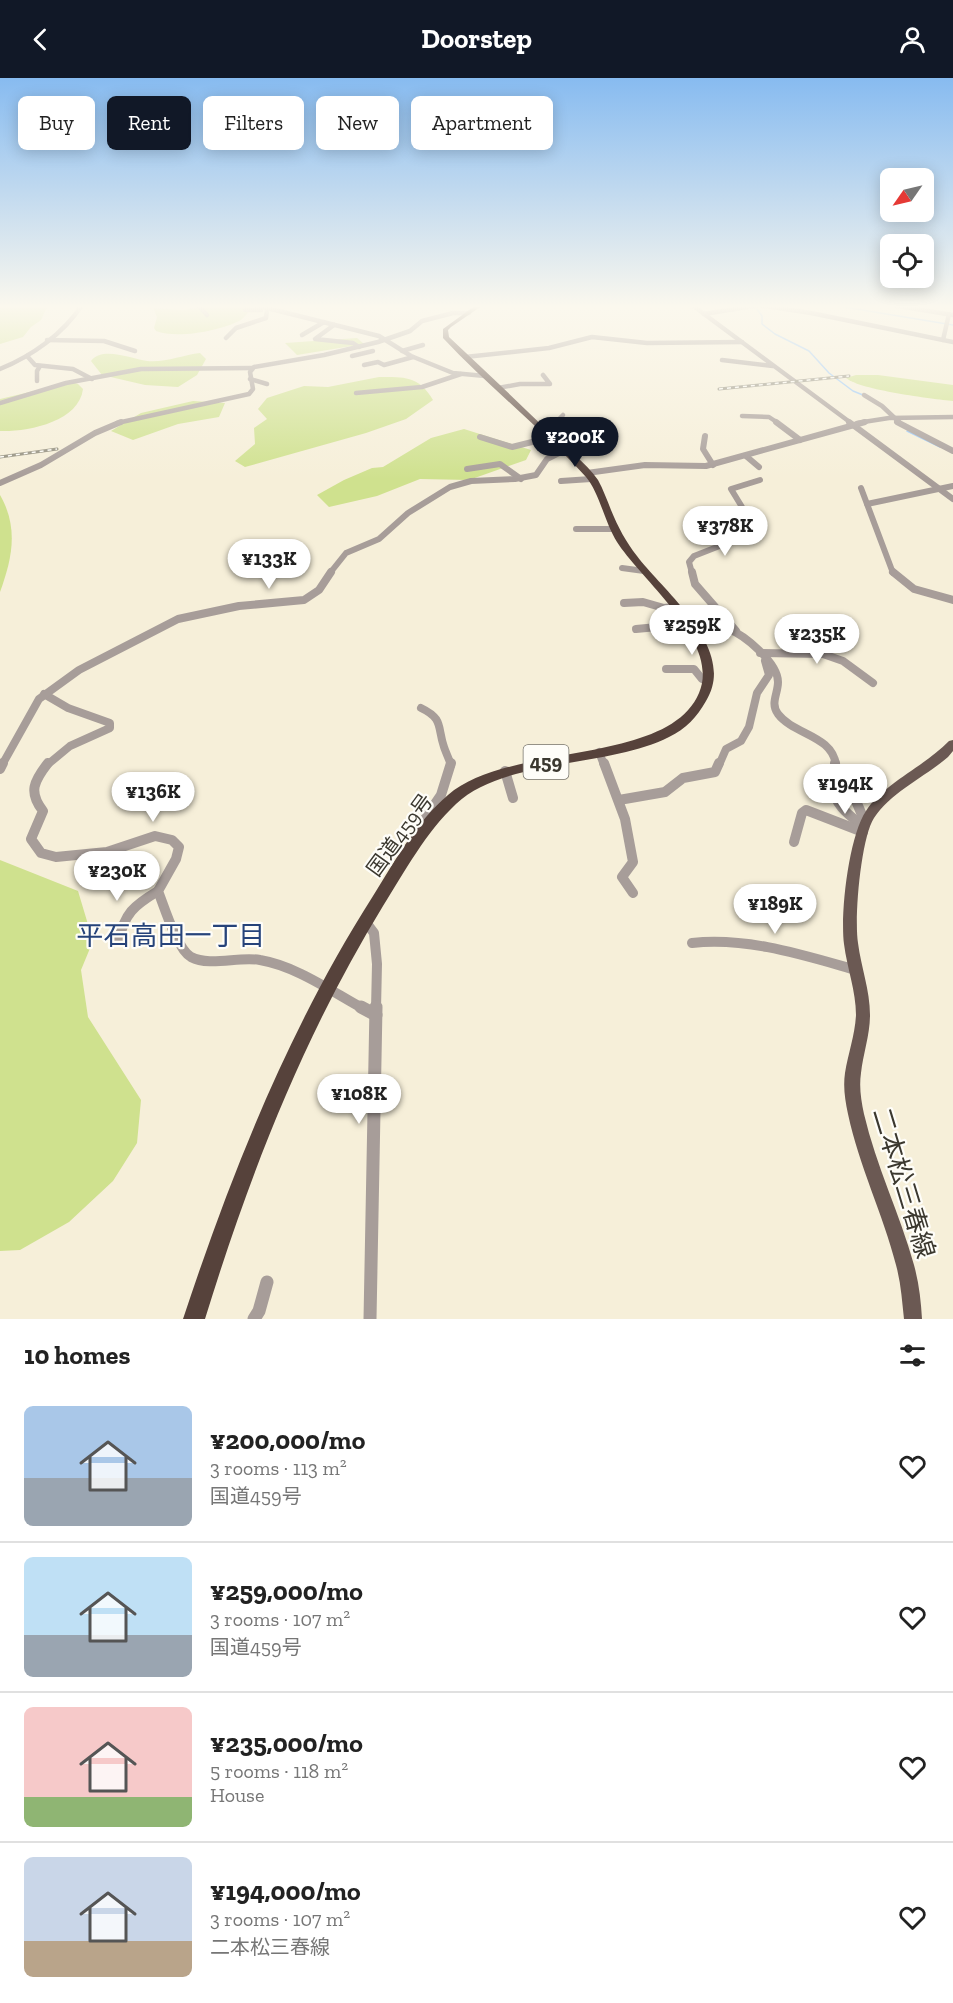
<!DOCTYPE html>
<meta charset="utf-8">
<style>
body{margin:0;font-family:"Zilla Slab","Noto Sans JP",serif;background:#f6f6f6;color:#222;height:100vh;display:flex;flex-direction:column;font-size:22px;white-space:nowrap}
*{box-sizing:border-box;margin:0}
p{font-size:20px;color:#767676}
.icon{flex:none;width:33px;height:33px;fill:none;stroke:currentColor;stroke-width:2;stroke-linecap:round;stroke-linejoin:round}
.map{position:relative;height:1241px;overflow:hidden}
.sheet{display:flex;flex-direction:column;background:#fff;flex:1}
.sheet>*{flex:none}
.guide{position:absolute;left:18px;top:18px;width:600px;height:54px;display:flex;gap:12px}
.needle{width:39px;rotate:236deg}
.controls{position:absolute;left:880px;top:90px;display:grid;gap:12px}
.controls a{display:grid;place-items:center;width:54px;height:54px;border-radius:9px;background:#fff;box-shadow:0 3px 15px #0003;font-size:30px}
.price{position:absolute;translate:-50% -51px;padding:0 14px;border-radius:21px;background:#fff;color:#222;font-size:20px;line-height:39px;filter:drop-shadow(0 2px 3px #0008)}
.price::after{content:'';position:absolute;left:50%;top:36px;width:18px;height:14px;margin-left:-9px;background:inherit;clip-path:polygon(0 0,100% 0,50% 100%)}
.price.on{background:#111827;color:#fff}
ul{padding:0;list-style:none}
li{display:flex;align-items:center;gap:18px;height:150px;padding:0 24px}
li+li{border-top:2px solid #e0e0e0}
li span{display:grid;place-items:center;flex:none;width:168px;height:120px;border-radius:9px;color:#555}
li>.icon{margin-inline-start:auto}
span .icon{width:72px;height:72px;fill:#fffc;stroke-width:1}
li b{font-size:26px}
h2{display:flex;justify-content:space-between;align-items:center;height:72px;padding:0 24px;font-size:26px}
.tag{padding:0 21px;border-radius:9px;background:#fff;box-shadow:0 3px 15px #0003;font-size:21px;line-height:54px}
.tag.on{background:#111827;color:#fff}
header{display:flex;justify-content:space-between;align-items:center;height:78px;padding:0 24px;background:#111827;color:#fff;font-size:27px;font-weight:700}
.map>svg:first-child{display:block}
.green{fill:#cfe18e}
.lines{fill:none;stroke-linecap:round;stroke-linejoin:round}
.stream{stroke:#95c6fb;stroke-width:1.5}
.minor-far4{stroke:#a79d99;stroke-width:4.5}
.minor-far3{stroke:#a79d99;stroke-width:6}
.minor-far2{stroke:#a79d99;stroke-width:8}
.minor-far1{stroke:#a79d99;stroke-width:10}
.minor{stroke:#a79d99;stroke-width:13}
.major{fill:#6b5953;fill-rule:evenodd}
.highway{fill:#56423b;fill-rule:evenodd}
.rail-casing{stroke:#928e7e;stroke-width:3}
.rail{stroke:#fefdf8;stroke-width:1.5;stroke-dasharray:4;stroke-linecap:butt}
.labels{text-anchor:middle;stroke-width:4.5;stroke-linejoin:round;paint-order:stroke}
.shield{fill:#fefdf8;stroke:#76736b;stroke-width:1.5}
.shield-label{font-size:20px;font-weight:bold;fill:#3b382f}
.street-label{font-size:21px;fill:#3b382f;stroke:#fefdf8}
.near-street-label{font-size:26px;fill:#3b382f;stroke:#fefdf8}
.near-neighbourhood-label{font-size:27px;fill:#26437a;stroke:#fefdf8}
</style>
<header><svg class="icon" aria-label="back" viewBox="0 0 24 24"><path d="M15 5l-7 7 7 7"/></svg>Doorstep<svg class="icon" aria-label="person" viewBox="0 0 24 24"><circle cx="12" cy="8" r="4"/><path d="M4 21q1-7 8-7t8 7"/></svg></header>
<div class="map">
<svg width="953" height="1241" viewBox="0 0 953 1241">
<rect width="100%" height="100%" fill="#f6efd9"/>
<g class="green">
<polygon points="10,227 48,227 41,242 31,249 23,259 0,266 0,229"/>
<path d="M 211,228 L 252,229 C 248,234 245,240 239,243 C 219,253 177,261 156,253 L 154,250 L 157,239 L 153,230 L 182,232 Z"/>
<polygon points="357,260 364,266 297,277 285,265"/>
<path d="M 200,275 L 206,281 L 197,297 L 178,309 L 145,307 L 102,297 L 91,283 C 103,268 131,281 147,283 C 164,285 183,277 200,275 Z"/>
<path d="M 856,297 L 878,297 L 953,307 L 953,323 C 932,321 860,312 846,300 Z"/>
<path d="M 379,299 C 405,299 419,298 433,322 L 406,341 L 366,355 L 245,389 L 235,383 L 255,366 L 254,350 L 267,341 L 258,331 L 267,320 L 304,308 L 328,309 Z"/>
<path d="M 72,304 L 78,306 L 83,311 C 79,344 27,354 0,353 L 0,321 Z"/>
<polygon points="193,323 225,325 219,339 178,346 133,362 111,353 141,335"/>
<polygon points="464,351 531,372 526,382 469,402 420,401 377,418 329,429 317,417 344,402 372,390 383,389 431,360"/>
<path d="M 0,417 C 19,450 12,481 0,514 Z"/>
<polygon points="0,782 78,813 93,863 81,892 88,939 141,1022 137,1065 113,1103 69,1144 20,1172 0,1173"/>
</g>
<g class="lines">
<g class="stream">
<polyline points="832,227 953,247"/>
<polyline points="755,228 762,238 762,246 775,256 809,273 829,295 853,313 863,317"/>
<polyline points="907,353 940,369"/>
</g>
<g class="minor-far4">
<polyline points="198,227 207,237"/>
<polyline points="255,227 379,258 411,278 453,295 485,298"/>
<polyline points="692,227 851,345"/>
<polyline points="759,227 811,235 953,264"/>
<polyline points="892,227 953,237"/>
<polyline points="245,232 261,232"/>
<polyline points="704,236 759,227"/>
<polyline points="334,247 315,261 353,265 359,269"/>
<polyline points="302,257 324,244"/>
<polyline points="226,260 236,250 266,240 267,232 271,229"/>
<polyline points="47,262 104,263 135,273"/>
<polyline points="943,262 949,236"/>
<polyline points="402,273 423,267"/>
<polyline points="27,278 35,287 73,291 92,301"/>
<polyline points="352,278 373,273"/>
<polyline points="465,279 549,270 592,259 647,265 742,264"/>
<polyline points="722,282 773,288"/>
<polyline points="364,287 378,284 384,287 413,279"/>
<path d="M 0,291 C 32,278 63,256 82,227"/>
<polyline points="250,301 267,306"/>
<polyline points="37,303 37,293 40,288"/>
<polyline points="498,310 520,306 550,306 543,297"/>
<polyline points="356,315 422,309 461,296"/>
<polyline points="864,317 882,328 900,345"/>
<polyline points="0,325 66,305 141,291 252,290"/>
<polyline points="742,338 769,339 778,345"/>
<polyline points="117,345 249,316 253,311 250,294 254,289 324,277 378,264 410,253 422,243 453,235 469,235"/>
<polyline points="555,345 563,337"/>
<polyline points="857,345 889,340 953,339"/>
</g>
<g class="minor-far3">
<polyline points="776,344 800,362"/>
<polyline points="849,344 953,421"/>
<polyline points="897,344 953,373"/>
<polyline points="552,348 575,364"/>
<polyline points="543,351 556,344"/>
<polyline points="705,358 703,371 713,387"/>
<polyline points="480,359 512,369 552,359"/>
<polyline points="561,368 579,363 599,352"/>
<polyline points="746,378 759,389"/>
<polyline points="467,391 500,386 521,401"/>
<polyline points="587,395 645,387 706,388 865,344"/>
<polyline points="561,403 591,401"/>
<polyline points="0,405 41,387 95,355 121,344"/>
<polyline points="861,410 893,495"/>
<polyline points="867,426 953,408"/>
<polyline points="576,451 615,451"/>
<polyline points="622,490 644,493"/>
<polyline points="330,495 346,475 379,461 408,435 450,409 471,403 515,401 536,397 547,381 565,372"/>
<polyline points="692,495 689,484 694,478 745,458 747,448 740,435 742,429 731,411 760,402"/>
</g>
<g class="minor-far2">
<polyline points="692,494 695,506 736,553"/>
<polyline points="893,494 914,511 953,522"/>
<polyline points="624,525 643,524 664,530 674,529"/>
<polyline points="636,551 689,546"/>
<path d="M 697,556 L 728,551 C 745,557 778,585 778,604 C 778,616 770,625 778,636 C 794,657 832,657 836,687"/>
<polyline points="760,575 823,576 843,583 873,605"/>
<polyline points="666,591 694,591 702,601 708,604"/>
<polyline points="44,616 68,630 110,645 110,650 70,668 47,687"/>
<path d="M 421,630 C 444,641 437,649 444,669 C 446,675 449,681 451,687"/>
<polyline points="599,674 604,687"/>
<polyline points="2,687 39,621 79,592 178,541 239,528 304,522 319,512 331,494"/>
<polyline points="719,687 726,671 741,663 749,649 757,615 769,597 765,583"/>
</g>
<g class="minor-far1">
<path d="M 48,685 C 34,703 28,714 43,733 L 31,761 L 41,775 L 56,779 L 107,774 L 155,758 L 172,762 L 179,769 L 176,781 L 158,813 C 164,828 177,871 191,879 C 210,889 239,878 260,882 C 296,888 331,913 364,931"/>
<polyline points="604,685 625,741 633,784 622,799 633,815"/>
<path d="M 835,685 C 836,694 834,702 834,710 C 834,728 852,739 864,749"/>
<polyline points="0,691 3,685"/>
<polyline points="505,693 513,720"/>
<polyline points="853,716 865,744"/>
<polyline points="619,722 665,714 683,700 715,694 719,685"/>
<polyline points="432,744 426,739 441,717 451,685"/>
<polyline points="794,764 802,735 806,732 863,754"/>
<polyline points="365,843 374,855 377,886 376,931"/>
<path d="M 118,864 C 125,835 133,828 158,813"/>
<path d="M 692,865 C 748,859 803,877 856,892"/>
</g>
<g class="minor">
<polyline points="361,929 376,937"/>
<polyline points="254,1241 259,1233 267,1204"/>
<polyline points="370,1241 376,929"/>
</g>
<path class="major" d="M 953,662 L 953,673 L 948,679 C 925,699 891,714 874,740 C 861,760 854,840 858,865 C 861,889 870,912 870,937 C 870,957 863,976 861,995 C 859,1009 861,1022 864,1036 C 876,1088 900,1136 914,1187 C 919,1205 921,1223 922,1241 L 904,1241 C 902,1223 901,1205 896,1187 C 883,1136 859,1088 848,1036 C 845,1022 843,1009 845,995 C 848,976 855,957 856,937 C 856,913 847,890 844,866 C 840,835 849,758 866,733 C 883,706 925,688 949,663 Z"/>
<path class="highway" d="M 476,227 L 483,227 L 451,249 L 448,252 L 449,259 C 483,291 517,323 550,355 C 565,370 586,384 598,402 C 603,411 607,422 611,432 C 618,449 626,464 637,478 C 665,515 738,571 706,623 C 697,639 686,651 669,659 C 608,690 505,680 456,726 C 426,754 405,793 383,828 C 303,959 250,1095 205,1241 L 183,1241 C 232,1093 289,950 373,818 C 395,783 416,744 448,717 C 509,664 668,688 699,615 C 721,564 642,503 617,464 C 605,445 599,414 586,399 C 541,350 488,308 443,260 L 443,251 Z"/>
<defs>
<g id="rail">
<polyline points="719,311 849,298"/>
<polyline points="0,379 57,371"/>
</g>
</defs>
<use href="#rail" class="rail-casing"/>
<use href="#rail" class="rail"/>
</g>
<linearGradient id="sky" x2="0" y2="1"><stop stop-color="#87bbf0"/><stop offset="0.57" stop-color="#fbf8ee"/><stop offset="1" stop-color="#fbf8ee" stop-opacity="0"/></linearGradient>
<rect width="953" height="401" fill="url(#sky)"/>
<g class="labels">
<rect class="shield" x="523.5" y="667" width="45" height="34" rx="4.5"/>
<g class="shield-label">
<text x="546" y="691">459</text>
</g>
<g class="street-label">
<text transform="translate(400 757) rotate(-54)" y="7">国道459号</text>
</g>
<g class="near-street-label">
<text transform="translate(904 1105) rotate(73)" y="9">二本松三春線</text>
</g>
<g class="near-neighbourhood-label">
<text x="171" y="867">平石高田一丁目</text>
</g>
</g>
</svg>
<div class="controls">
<a><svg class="needle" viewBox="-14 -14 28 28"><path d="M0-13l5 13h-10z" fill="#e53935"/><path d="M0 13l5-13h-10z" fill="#767676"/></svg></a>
<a><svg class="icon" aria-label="locate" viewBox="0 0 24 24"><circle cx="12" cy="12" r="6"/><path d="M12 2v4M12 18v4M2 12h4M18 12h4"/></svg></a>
</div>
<b class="price on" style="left:575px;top:390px">¥200K</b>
<b class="price" style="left:725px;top:479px">¥378K</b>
<b class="price" style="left:269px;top:512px">¥133K</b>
<b class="price" style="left:692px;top:578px">¥259K</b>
<b class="price" style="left:817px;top:587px">¥235K</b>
<b class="price" style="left:845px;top:737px">¥194K</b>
<b class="price" style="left:153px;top:745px">¥136K</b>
<b class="price" style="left:117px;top:824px">¥230K</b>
<b class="price" style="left:775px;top:857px">¥189K</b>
<b class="price" style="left:359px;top:1047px">¥108K</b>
<div class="guide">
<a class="tag">Buy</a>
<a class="tag on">Rent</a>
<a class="tag">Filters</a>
<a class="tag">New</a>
<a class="tag">Apartment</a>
</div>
</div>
<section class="sheet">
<h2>10 homes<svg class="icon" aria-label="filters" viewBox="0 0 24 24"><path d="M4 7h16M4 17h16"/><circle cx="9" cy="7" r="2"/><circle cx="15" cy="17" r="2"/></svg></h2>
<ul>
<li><span style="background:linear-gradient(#a9c7e8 60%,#9aa5b1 0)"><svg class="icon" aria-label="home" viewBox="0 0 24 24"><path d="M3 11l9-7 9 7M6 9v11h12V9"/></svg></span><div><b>¥200,000/mo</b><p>3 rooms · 113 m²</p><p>国道459号</p></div><svg class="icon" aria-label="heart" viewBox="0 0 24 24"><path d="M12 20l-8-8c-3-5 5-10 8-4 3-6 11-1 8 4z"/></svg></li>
<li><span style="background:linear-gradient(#bfe0f5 65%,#9aa5b1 0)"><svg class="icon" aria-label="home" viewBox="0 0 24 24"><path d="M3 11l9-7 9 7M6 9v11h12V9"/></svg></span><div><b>¥259,000/mo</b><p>3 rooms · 107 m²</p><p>国道459号</p></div><svg class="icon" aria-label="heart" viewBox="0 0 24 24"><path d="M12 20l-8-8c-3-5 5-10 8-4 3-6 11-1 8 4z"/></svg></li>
<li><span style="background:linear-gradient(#f6c9c9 75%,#8fb573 0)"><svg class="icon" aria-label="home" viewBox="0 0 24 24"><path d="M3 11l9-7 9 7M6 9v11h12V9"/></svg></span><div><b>¥235,000/mo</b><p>5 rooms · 118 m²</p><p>House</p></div><svg class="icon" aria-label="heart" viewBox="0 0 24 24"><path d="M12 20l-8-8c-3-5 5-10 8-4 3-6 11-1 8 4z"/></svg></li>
<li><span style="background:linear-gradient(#c9d6e8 70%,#b9a48a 0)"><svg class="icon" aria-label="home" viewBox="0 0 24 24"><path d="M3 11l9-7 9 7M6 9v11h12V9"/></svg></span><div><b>¥194,000/mo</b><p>3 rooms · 107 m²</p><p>二本松三春線</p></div><svg class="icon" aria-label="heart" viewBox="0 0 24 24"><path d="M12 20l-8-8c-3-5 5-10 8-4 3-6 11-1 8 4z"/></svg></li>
</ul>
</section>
